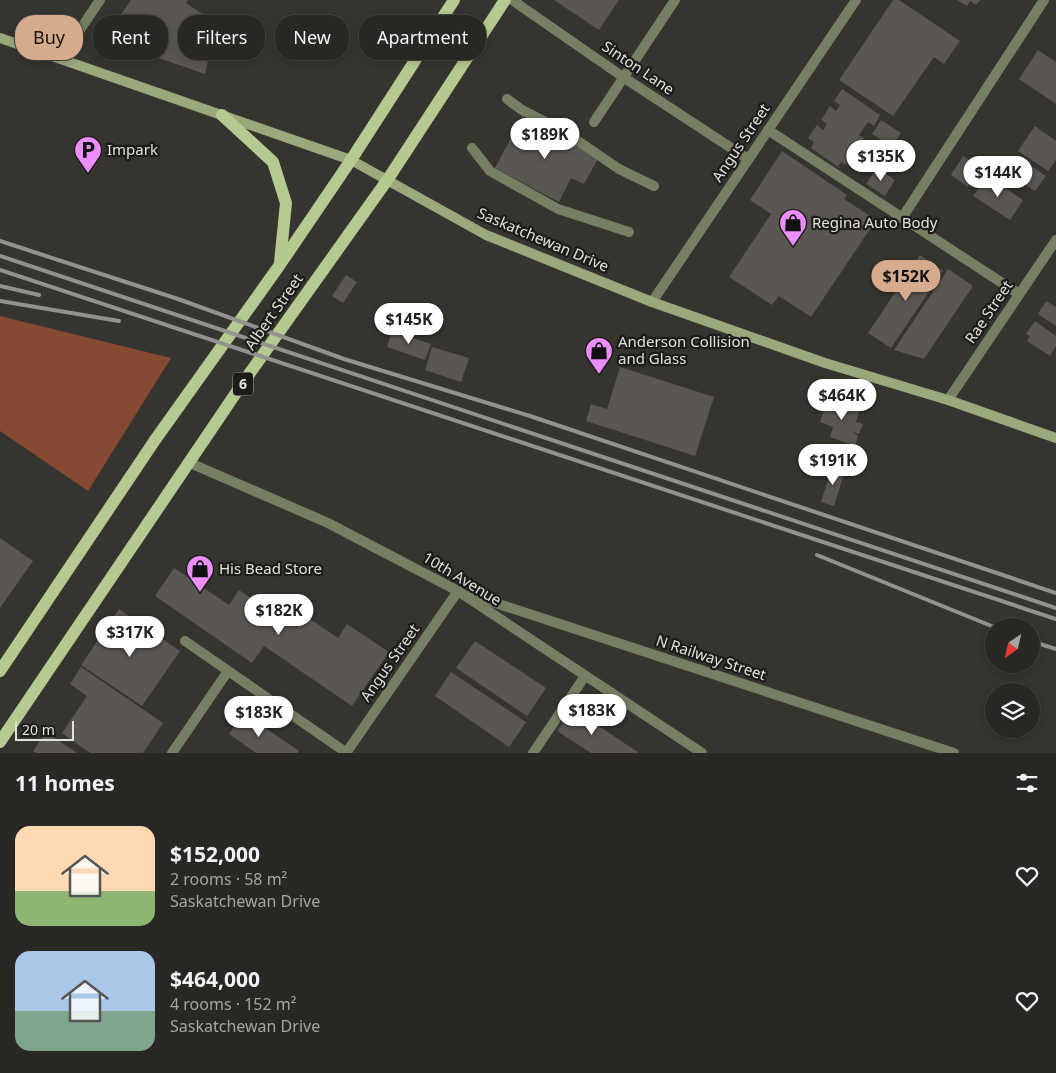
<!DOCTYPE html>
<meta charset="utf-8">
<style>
body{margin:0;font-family:"Noto Sans",sans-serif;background:#302f2b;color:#f1f3f6;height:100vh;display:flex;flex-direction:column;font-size:19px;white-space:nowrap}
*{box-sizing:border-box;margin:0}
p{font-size:16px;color:#a5a5a6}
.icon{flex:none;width:28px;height:28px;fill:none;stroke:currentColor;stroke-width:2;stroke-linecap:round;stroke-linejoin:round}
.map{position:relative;height:753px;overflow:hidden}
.side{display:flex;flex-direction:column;background:#282723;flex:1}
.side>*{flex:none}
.guide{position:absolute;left:15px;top:15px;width:500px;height:45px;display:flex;gap:10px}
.needle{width:32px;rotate:214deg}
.tools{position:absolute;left:985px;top:618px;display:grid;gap:10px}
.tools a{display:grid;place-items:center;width:55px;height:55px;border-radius:50%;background:#282723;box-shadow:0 2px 8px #0003,0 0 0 1px #444441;font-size:25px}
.scale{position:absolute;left:15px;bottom:12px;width:59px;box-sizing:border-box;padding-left:5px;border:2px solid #e1e1dd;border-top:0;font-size:14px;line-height:18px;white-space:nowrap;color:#e1e1dd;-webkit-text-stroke:4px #1c1b19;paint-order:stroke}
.price{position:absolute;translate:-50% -42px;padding:0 11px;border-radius:18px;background:#fff;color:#222;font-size:16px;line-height:32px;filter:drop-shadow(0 1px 2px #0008)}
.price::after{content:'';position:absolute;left:50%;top:30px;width:15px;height:11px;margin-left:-8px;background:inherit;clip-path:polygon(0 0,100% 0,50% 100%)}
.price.selected{background:#d6ab8b;color:#111}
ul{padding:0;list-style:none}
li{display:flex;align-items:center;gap:15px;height:125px;padding:0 15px}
li span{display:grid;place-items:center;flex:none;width:140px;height:100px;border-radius:15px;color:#555}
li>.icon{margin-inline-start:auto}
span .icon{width:60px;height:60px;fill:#fffc;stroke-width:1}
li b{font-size:21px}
h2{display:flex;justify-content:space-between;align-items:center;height:60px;padding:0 15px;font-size:21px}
.chip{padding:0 18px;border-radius:20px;background:#282723;box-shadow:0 2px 8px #0003,0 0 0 1px #444441;font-size:18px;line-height:45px}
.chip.selected{background:#d6ab8b;color:#111}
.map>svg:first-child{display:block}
.green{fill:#854a31}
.building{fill:#5a5652}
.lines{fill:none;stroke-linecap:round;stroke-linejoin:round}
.lane{stroke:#757f63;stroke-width:10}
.street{stroke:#757f63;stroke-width:10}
.secondary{stroke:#99a97c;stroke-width:10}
.primary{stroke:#b5ca90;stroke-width:12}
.rail{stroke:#93928e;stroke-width:4}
.labels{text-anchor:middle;stroke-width:4.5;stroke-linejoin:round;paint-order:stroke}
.shield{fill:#1c1b19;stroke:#a6a6a2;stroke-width:1}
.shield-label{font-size:14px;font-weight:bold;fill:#e1e1dd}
.street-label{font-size:15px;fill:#e1e1dd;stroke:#1c1b19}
.poi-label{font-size:15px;fill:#e1e1dd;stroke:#1c1b19;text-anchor:start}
</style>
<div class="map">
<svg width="1056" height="753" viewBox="0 0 1056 753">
<rect width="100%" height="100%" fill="#35342f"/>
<polygon class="green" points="0,316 171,358 88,491 0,431"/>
<g class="building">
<polygon points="131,0 188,0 186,3 216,23 205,74 110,41 107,35"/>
<polygon points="554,0 619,0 599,30"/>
<polygon points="893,0 899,0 960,41 944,64 934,57 893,116 839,80"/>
<polygon points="957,0 980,0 976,5 970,1 967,6"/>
<polygon points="1038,50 1056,62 1056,104 1019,79"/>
<polygon points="842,89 880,115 874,126 868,122 859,135 864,138 859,146 854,142 850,148 847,154 851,157 846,165 841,162 838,167 811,148 814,142 808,138 817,125 823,130 827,124 821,120 830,106 836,111 840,105 834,101"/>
<polygon points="522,117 599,157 584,184 571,178 559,202 495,168"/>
<polygon points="881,120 901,133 892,147 872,134"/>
<polygon points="1035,126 1056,141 1056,160 1048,171 1018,151"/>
<polygon points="782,151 847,195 844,199 876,220 811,317 779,296 772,305 729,277 771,214 750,200"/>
<polygon points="897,154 910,162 905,170 892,162"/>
<polygon points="963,156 981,168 968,187 951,175"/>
<polygon points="1022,160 1046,176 1035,191 1012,175"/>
<polygon points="877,168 895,180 885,196 866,184"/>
<polygon points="987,176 1023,200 1010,220 973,196"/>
<polygon points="920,255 943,271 891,348 868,333"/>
<polygon points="948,269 973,286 924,359 894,350"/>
<polygon points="346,275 357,282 343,303 332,296"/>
<polygon points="1046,301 1056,307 1056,326 1038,314"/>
<polygon points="1035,321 1056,336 1056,346 1050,356 1027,341 1030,336 1026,334"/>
<polygon points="392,331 431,344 425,360 387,347"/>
<polygon points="432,347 469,358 461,382 425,370"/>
<polygon points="620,367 714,397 695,456 586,421 591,404 607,409"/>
<polygon points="828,398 860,409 856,422 863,424 859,434 852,432 858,436 855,446 830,437 833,427 820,422"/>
<polygon points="832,467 845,471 834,506 821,502"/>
<polygon points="0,538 33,561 0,608"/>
<polygon points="174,568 229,605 239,590 282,619 291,606 338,638 347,624 389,652 352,706 264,646 252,663 155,596"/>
<polygon points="119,609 180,651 142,706 81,665"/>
<polygon points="475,641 546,688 527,716 456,668"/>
<polygon points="81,667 163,723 143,753 90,753 62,733 87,696 70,684"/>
<polygon points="451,672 526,722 509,747 435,696"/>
<polygon points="575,710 639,753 591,753 560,733 558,730 568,714 571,716"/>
<polygon points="244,713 299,751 297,753 256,753 229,734"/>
<polygon points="46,732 77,753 36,753 33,751"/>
</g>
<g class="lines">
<g class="lane">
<polyline points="507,99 522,110 565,132 619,169 654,186"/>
<polyline points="594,122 675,0"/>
<polyline points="768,130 1019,294"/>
<polyline points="472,148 490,171 558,209 629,232"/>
<polyline points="902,218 1044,0"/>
<polyline points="185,641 347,753"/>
<polyline points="172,753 228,671"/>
<polyline points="533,753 585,676"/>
</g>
<g class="street">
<polyline points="512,0 623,77 748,159"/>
<polyline points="61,58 100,0"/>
<polyline points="652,302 856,0"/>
<polyline points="948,400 1056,240"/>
<polyline points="190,463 328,523 458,591 702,753"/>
<polyline points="471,595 954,753"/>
<polyline points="346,753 458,591"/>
</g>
<polyline class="secondary" points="0,38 351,160 486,235 652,302 825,363 948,400 1056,438"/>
<g class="primary">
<polyline points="222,115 273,162 286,203 280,262"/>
<polyline points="0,671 155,440 279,266 351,160 454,0"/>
<polyline points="0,742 242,384 388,179 505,0"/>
</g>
<g class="rail">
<polyline points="0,241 178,299 344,359 530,416 1056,593"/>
<polyline points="0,256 1056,608"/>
<polyline points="0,270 1056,619"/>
<polyline points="0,286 39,295"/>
<polyline points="0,301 119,321"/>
<polyline points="817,555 994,627"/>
<polyline points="1031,641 1056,649"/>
</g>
</g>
<defs>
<symbol id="parking-pin" viewBox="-11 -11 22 30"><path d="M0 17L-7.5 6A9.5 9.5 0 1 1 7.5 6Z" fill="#eb8dfc" stroke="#1c1b19"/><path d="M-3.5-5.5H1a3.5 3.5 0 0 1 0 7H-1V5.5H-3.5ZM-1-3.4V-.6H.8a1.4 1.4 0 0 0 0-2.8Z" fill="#111"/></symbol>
<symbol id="shop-pin" viewBox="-11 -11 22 30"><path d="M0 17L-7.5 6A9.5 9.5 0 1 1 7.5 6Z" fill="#eb8dfc" stroke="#1c1b19"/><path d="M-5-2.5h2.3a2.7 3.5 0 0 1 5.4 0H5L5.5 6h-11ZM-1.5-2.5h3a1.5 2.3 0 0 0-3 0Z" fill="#111"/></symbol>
</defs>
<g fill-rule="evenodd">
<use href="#parking-pin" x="72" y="134" width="32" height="43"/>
<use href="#shop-pin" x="777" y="207" width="32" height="43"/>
<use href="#shop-pin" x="583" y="335" width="32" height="43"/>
<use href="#shop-pin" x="184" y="553" width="32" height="43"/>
</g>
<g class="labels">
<rect class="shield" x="233" y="372.5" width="20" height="23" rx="4"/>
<g class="shield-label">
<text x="243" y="389">6</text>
</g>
<g class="street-label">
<text transform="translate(638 68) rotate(34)" y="5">Sinton Lane</text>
<text transform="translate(741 143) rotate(-56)" y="5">Angus Street</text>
<text transform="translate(543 240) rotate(23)" y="5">Saskatchewan Drive</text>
<text transform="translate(274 312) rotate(-55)" y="5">Albert Street</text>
<text transform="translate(989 312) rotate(-56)" y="5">Rae Street</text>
<text transform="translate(462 579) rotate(31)" y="5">10th Avenue</text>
<text transform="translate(711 658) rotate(18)" y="5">N Railway Street</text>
<text transform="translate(390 663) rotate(-55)" y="5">Angus Street</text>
</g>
<g class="poi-label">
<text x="107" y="155">Impark</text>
<text x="812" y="228">Regina Auto Body</text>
<text x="618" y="347">Anderson Collision<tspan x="618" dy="17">and Glass</tspan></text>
<text x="219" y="574">His Bead Store</text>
</g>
</g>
</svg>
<div class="tools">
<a><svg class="needle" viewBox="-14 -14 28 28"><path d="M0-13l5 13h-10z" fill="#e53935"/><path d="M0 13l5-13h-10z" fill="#a5a5a6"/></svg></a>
<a><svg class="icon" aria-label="layers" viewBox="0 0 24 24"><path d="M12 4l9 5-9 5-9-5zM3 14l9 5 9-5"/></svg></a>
</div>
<div class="scale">20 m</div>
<b class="price" style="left:545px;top:160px">$189K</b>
<b class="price" style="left:881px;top:182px">$135K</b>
<b class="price" style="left:998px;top:198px">$144K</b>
<b class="price selected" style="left:906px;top:302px">$152K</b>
<b class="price" style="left:409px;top:345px">$145K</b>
<b class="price" style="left:842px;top:421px">$464K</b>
<b class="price" style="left:833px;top:486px">$191K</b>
<b class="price" style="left:279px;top:636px">$182K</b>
<b class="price" style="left:130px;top:658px">$317K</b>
<b class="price" style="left:592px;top:736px">$183K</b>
<b class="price" style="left:259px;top:738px">$183K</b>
<div class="guide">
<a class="chip selected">Buy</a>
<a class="chip">Rent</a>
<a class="chip">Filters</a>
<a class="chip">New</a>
<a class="chip">Apartment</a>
</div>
</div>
<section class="side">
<h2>11 homes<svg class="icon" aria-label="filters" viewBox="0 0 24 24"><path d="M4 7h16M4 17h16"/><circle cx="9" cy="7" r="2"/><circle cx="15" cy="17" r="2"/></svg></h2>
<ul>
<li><span style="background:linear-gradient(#ffd9b3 65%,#8fb573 0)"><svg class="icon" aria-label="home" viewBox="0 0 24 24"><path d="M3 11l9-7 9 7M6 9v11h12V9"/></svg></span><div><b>$152,000</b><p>2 rooms · 58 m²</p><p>Saskatchewan Drive</p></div><svg class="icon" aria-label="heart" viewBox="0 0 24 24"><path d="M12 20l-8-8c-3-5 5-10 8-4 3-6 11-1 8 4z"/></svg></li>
<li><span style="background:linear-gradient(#a9c7e8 60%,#7fa58c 0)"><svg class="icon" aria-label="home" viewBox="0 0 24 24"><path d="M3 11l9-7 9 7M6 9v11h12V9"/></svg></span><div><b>$464,000</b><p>4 rooms · 152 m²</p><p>Saskatchewan Drive</p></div><svg class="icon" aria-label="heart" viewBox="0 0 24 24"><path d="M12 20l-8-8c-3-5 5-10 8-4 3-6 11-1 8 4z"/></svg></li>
</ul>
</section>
